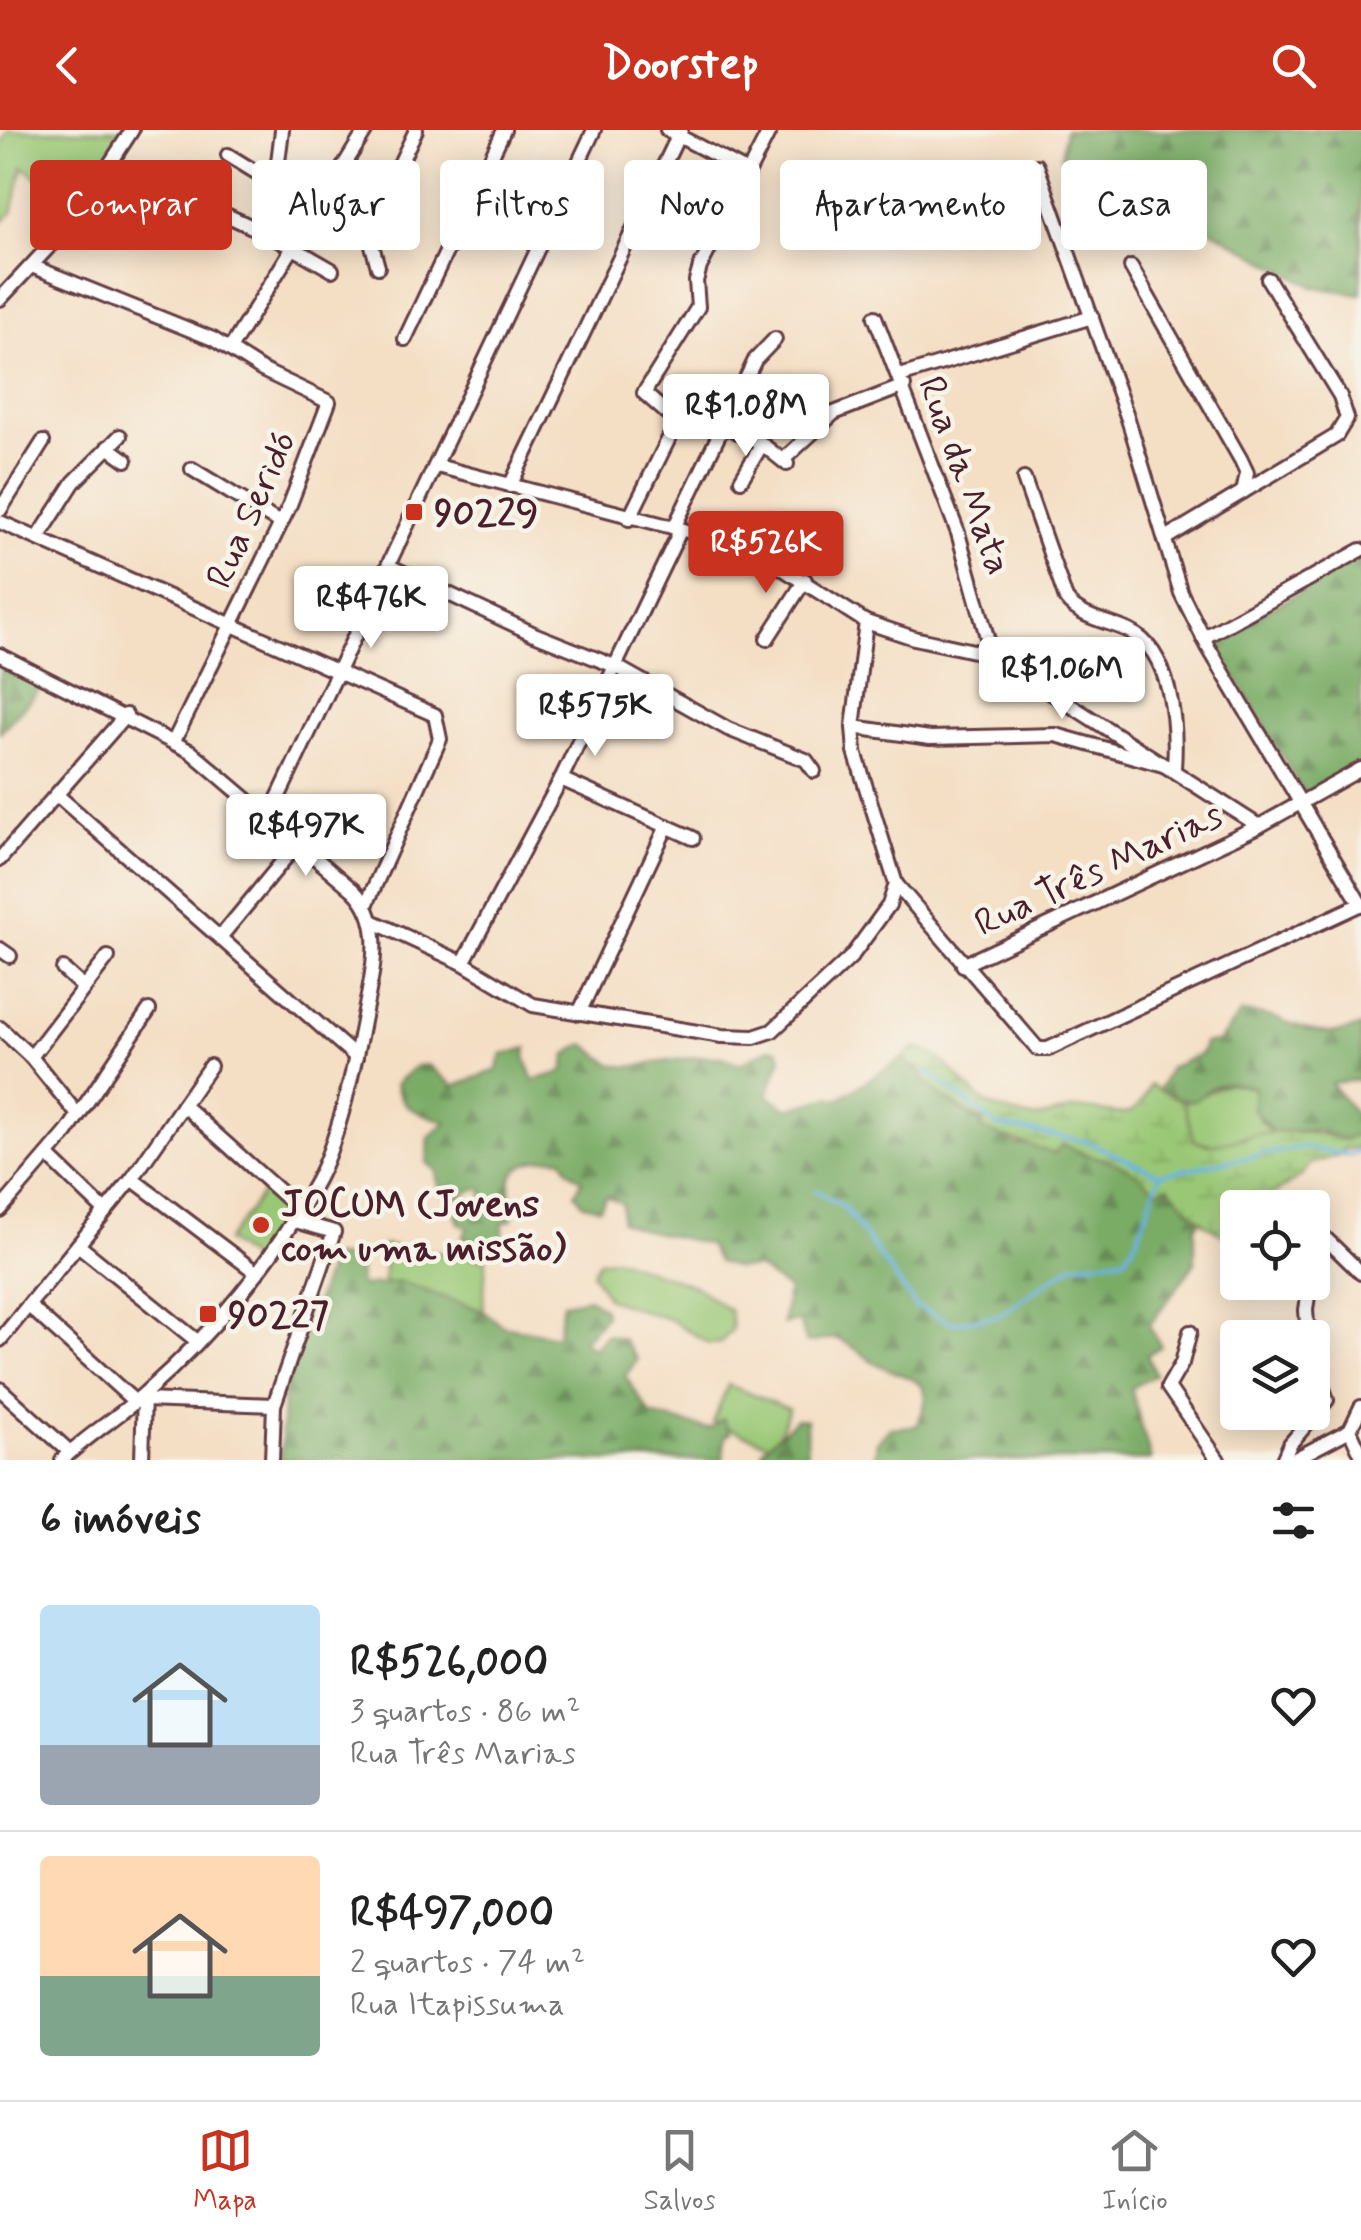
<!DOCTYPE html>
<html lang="pt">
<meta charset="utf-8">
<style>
body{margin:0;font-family:Mynerve,sans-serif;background:#f6f6f6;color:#222;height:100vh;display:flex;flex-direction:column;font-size:38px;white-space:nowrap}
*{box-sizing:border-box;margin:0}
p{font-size:32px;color:#767676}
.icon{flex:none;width:55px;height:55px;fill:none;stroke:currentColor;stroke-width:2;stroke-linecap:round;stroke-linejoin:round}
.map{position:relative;height:1330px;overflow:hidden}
.drawer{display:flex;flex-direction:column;background:#fff;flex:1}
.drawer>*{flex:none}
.guide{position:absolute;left:30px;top:30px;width:1302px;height:90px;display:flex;gap:20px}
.buttons{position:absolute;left:1220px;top:1060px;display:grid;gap:20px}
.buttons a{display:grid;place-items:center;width:110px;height:110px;border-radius:10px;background:#fff;box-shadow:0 5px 25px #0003;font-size:50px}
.price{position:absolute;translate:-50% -85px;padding:0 22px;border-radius:10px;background:#fff;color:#222;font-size:32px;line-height:65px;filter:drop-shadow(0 2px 5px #0008)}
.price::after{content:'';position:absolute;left:50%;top:60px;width:30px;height:22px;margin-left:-15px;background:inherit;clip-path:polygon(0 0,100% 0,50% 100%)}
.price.selected{background:#c8321e;color:#fff}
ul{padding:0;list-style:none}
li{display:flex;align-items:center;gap:30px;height:250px;padding:0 40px}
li+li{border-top:2px solid #e0e0e0}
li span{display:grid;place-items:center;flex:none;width:280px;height:200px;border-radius:10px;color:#555}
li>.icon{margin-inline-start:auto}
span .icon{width:120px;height:120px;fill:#fffc;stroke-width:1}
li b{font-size:42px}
h2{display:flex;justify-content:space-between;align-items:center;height:120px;padding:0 40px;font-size:42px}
.pill{padding:0 35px;border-radius:10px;background:#fff;box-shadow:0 5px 25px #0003;font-size:35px;line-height:90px}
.pill.selected{background:#c8321e;color:#fff}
header{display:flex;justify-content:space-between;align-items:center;height:130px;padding:0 40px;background:#c8321e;color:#fff;font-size:45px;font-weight:700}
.tabs{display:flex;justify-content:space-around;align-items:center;height:140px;border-top:2px solid #e0e0e0;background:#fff;font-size:28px;color:#767676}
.tabs a{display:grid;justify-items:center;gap:5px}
.tabs .selected{color:#c8321e}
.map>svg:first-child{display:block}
.green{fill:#99c775;stroke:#727350;stroke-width:2.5}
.forest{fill:url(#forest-firs);stroke:#626648;stroke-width:2.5}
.wetland{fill:url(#wetland-marsh);stroke:#727350;stroke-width:2.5}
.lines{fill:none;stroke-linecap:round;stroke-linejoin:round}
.stream{stroke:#69b5e2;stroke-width:4}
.minor-casing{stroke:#643c42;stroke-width:18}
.minor{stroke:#fff;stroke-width:12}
.poi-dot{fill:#c8321e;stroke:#f7f3e8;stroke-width:4}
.labels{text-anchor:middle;stroke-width:9;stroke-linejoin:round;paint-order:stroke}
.street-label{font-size:38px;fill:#4a1f2b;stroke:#f7f3e8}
.poi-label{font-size:38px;font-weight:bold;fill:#4a1f2b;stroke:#f7f3e8;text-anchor:start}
</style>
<header><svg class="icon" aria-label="back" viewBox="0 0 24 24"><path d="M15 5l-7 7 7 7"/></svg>Doorstep<svg class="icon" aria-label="search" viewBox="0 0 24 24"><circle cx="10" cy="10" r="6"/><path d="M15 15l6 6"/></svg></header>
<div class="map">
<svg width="1361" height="1330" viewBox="0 0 1361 1330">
<defs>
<pattern id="forest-firs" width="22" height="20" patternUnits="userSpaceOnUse" patternTransform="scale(2.5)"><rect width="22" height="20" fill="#7aac66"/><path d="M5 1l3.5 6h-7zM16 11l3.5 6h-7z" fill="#668b54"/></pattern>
<pattern id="wetland-marsh" width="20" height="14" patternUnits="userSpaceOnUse" patternTransform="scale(2.5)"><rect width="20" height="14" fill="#99c775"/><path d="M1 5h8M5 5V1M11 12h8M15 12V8" fill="none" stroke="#85aa65"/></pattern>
</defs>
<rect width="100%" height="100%" fill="#f7f3e8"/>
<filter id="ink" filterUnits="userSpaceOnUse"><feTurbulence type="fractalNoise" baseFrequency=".01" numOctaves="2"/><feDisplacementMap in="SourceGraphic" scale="20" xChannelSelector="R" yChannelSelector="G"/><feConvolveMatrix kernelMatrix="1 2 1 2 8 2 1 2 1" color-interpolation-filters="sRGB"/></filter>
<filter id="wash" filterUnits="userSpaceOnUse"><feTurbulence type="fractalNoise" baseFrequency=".0048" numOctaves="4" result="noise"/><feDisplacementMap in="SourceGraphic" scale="40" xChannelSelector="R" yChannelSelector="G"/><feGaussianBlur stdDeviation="2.25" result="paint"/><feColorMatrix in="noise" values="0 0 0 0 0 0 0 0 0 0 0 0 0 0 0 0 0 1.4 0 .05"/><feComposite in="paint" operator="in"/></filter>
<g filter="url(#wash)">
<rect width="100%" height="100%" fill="#f4dec4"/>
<g class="green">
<polygon points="8,0 124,0 63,95 55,86 66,69 23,37 12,83 0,94 0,18"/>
<path d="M 1228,953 L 1254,957 L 1259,990 L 1273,1003 L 1217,1015 L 1194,1011 L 1184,972 C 1202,969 1211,958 1228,953 Z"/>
<polygon points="267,1057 295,1080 255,1133 226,1111"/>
<polygon points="384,1115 486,1129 483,1181 401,1153 384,1156"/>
<polygon points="615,1128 695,1156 730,1181 732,1199 720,1213 709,1214 671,1190 608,1169 592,1143 599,1131"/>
<polygon points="728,1255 789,1279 774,1316 713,1292"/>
</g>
<g class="forest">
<polygon points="1065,0 1361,0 1361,164 1314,157 1131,56 1061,28"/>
<polygon points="1361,426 1361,631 1304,664 1215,511"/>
<polygon points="0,533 45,554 0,602"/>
<path d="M 1241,883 C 1289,882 1312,917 1361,896 L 1361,950 L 1331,953 L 1361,992 L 1361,1003 L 1345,1010 L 1317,1000 L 1273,1003 L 1253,979 L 1254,957 C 1246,956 1236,953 1228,953 C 1192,956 1210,986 1159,960 L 1169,938 L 1201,924 L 1204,913 L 1218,912 Z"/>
<path d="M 585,914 L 611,934 L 629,937 L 695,927 L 722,927 L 740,934 L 770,918 L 778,919 L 782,928 L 767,965 L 788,979 L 830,967 L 837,970 L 904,927 L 909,936 L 920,937 L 948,971 L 1016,1015 L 1063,1014 L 1085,1025 L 1108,1027 L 1135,1040 L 1157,1060 L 1168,1056 L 1200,1090 L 1195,1097 L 1195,1133 L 1149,1196 L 1161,1216 L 1147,1225 L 1155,1245 L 1131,1258 L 1151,1330 L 868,1330 L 875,1326 L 877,1312 L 890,1298 L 916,1296 C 942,1247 911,1252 877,1234 C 864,1227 850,1212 837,1209 C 826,1206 818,1214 806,1212 L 799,1191 L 783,1194 L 788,1159 L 758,1138 L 736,1138 L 718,1132 L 708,1115 C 678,1105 649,1105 621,1091 L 622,1073 L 606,1066 L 600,1078 L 583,1074 L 575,1064 L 582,1050 L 568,1040 L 563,1029 C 545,1025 509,1032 510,1057 C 511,1069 515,1077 512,1090 L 503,1092 L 503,1118 L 476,1114 L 463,1107 L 468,1098 L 459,1093 L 456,1084 L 462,1075 L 480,1075 L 484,1060 L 474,1059 L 453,1072 C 440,1065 437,1054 436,1040 L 427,1033 L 429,1007 L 446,992 C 420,982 400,982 396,953 L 416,936 L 428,935 L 454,956 L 497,940 L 502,925 L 527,918 L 525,928 L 534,950 L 563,942 L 567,924 Z"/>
<polygon points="332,1127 359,1128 360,1156 401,1152 483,1181 503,1196 557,1206 563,1173 589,1168 604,1179 605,1186 583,1211 592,1219 606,1205 623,1209 637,1230 625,1246 651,1285 709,1299 723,1289 730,1303 725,1307 723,1330 281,1330 283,1264"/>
<polygon points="796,1289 806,1290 807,1330 761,1330 763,1319"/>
</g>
<path class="wetland" d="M 913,918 C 946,921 960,956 985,972 C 995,979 1010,983 1022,986 C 1045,992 1061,978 1082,979 C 1119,980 1133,998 1150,955 L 1184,972 L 1194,1010 C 1216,1020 1235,1007 1258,1004 C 1289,1000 1315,1001 1345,1010 L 1361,1003 L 1361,1017 L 1344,1019 L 1339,1025 L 1310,1034 C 1299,1055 1272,1059 1258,1077 L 1238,1078 L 1237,1106 L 1233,1108 C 1205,1100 1187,1077 1168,1056 L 1157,1061 C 1117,1022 1103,1036 1063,1014 L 1053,1024 C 1031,1012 1004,1011 981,998 L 984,992 C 962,977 925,965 919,937 L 909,936 L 904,927 Z"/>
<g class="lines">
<g class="stream">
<polyline points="926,941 998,996 1085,1011 1159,1044"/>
<path d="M 815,1060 L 844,1077 L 916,1176 L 951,1193 L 998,1186 L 1073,1134 L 1124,1128 C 1144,1106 1147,1073 1161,1044 L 1302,1017 L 1348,1025 L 1361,1020"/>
</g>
</g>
</g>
<g filter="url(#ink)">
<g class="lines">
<defs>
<g id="minor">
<polyline points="667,0 748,42"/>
<polyline points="228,25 272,52"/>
<polyline points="1037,36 1128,289 1181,463 1208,517 1361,775"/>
<path d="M 104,41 C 186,63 259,97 332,140"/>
<polyline points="256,97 274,64 282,0"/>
<polyline points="34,137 213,209 262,240 329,272 289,377 174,611"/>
<polyline points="378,137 368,101 416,0"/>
<polyline points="1131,137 1241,330 1247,343 1243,362"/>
<polyline points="0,169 73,91 132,0"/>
<polyline points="875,187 958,403 992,525"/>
<polyline points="405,209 504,0"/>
<polyline points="230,219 366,0"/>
<polyline points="900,246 1092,187"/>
<polyline points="721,294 762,314 787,334"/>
<polyline points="108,317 126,330"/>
<polyline points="783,330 834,283 904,256"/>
<polyline points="437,336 749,417 866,492 914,508 992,525 1259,696"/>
<polyline points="192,339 280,393"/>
<polyline points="741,350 762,314"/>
<polyline points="510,356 681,0"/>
<polyline points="0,380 43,312"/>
<polyline points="629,389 677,292 644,263 698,177 696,151 700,137 770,0"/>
<polyline points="0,392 435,585 440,609 367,773"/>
<polyline points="674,398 755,230 775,209"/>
<polyline points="38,408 74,352 120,306"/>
<polyline points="1166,408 1336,306 1347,288 1340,266 1268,149"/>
<polyline points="391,437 534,504 617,537 728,599 806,630 814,641"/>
<polyline points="1203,508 1361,420"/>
<polyline points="767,509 805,450"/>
<path d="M 0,525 L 190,621 L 353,760 C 386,791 373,840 365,881 C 356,929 339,1008 317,1050 C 275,1129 212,1204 145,1263 C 119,1287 87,1305 62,1330"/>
<path d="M 853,597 L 930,608 L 1056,605 L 1174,638 C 1177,596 1172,521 1129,501 C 1108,491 1080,488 1066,469 L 1024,349"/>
<polyline points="561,649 693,708"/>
<polyline points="57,665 356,927"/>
<polyline points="268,689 594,0"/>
<polyline points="0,729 126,585"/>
<polyline points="896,754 1038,919 1048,919 1361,774"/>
<polyline points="374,792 463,833 533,875 722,906 754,907 772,901 851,827 889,775 896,754 855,622 853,597 866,492"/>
<polyline points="222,805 297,714"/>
<polyline points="0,819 10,826"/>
<polyline points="463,833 561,649 681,399"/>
<polyline points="963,835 1259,696 1361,639"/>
<polyline points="63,839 84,858"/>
<polyline points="579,883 667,696"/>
<polyline points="0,898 31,927 78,985"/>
<polyline points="31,927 108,827"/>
<polyline points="183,975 299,1079"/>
<polyline points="48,1026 105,1081"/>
<polyline points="132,1049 257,1143"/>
<polyline points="0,1080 67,1002 149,880"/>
<polyline points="1323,1106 1361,1143"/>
<polyline points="78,1115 197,1211"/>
<polyline points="1312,1145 1323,1106"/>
<polyline points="29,1176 134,1271"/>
<polyline points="1190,1202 1182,1233 1168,1257 1218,1330"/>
<polyline points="1308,1208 1306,1180 1310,1152"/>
<polyline points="0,1210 132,1049 210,936"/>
<polyline points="0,1259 70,1322"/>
<polyline points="145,1270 274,1275"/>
<polyline points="1350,1300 1361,1324"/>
<polyline points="1350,1300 1361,1277"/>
<polyline points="142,1330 144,1264"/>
<polyline points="272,1330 274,1275 334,1102 292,1090"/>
<polyline points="1283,1330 1290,1314 1327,1270 1312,1227"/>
<polyline points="1293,1330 1350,1300"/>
</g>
</defs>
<use href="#minor" class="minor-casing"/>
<use href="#minor" class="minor"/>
</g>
</g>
<g class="poi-dot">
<rect x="404" y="372" width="20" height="20" rx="5"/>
<circle cx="261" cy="1095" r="10"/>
<rect x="198" y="1174" width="20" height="20" rx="5"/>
</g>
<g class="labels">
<g class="street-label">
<text transform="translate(966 345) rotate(70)" y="13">Rua da Mata</text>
<text transform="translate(250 379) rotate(-66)" y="13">Rua Seridó</text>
<text transform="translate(1098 738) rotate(-25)" y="13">Rua Três Marias</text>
</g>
<g class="poi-label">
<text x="434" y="395">90229</text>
<text x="281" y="1086">JOCUM (Jovens<tspan x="281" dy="44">com uma missão)</tspan></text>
<text x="228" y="1197">90227</text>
</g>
</g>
</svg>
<div class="buttons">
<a><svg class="icon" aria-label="locate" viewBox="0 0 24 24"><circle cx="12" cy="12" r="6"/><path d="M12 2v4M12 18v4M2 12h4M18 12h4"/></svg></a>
<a><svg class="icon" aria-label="layers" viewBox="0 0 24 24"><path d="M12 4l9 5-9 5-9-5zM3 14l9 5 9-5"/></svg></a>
</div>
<b class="price" style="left:746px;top:329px">R$1.08M</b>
<b class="price selected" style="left:766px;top:466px">R$526K</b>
<b class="price" style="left:371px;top:521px">R$476K</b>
<b class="price" style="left:1062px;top:592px">R$1.06M</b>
<b class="price" style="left:595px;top:629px">R$575K</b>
<b class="price" style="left:306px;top:749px">R$497K</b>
<div class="guide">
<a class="pill selected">Comprar</a>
<a class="pill">Alugar</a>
<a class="pill">Filtros</a>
<a class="pill">Novo</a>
<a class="pill">Apartamento</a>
<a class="pill">Casa</a>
</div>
</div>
<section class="drawer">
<h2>6 imóveis<svg class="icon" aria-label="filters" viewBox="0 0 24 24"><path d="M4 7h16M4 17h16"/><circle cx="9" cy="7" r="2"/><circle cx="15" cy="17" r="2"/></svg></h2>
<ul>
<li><span style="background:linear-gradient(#bfe0f5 70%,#9aa5b1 0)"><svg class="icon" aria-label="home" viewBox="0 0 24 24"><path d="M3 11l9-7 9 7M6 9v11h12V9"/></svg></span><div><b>R$526,000</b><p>3 quartos · 86 m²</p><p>Rua Três Marias</p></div><svg class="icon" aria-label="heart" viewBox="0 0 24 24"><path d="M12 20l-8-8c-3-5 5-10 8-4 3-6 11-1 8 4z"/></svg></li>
<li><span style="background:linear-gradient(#ffd9b3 60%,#7fa58c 0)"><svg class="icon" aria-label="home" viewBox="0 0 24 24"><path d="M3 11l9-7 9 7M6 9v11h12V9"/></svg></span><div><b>R$497,000</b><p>2 quartos · 74 m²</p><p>Rua Itapissuma</p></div><svg class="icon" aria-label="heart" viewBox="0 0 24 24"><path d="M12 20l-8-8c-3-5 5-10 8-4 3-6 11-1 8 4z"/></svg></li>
</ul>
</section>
<nav class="tabs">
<a class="selected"><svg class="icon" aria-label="map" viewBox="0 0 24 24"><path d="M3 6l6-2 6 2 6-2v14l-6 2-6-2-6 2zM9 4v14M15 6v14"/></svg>Mapa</a>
<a><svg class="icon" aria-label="saved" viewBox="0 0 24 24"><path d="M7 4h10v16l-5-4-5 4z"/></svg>Salvos</a>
<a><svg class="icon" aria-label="home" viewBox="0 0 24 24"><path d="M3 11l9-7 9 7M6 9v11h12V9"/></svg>Início</a>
</nav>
